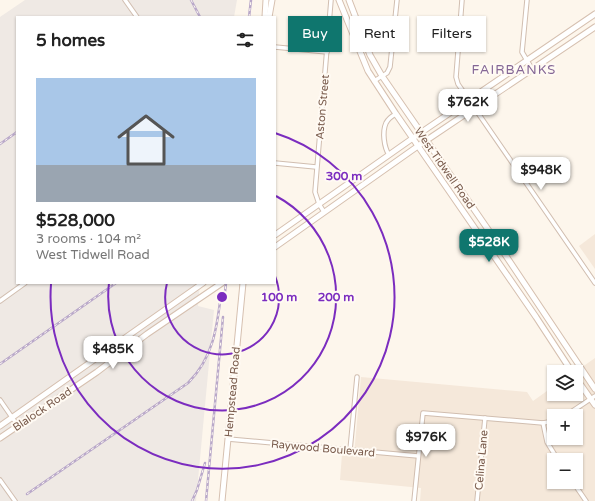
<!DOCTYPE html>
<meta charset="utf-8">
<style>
body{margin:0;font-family:"Varela Round",sans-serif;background:#f6f6f6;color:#222;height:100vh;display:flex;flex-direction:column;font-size:15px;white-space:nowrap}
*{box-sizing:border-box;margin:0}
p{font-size:13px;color:#767676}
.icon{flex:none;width:22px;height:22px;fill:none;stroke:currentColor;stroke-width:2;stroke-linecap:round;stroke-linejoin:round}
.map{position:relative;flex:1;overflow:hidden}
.side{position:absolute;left:16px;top:16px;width:260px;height:268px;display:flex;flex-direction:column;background:#fff;border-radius:0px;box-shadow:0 1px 3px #0004}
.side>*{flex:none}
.hud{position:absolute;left:288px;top:16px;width:247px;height:36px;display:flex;gap:8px}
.fabs{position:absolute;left:547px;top:365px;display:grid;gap:8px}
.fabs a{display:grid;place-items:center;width:36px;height:36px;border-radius:0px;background:#fff;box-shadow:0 1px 3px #0004;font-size:20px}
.price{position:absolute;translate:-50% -34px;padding:0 9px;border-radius:8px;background:#fff;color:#222;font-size:13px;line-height:26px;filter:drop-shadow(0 1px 2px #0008)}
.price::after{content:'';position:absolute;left:50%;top:24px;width:12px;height:9px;margin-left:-6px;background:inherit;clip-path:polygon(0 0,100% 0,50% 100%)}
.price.selected{background:#0f766e;color:#fff}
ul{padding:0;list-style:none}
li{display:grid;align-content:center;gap:8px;height:212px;padding:0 20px}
li span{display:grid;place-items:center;height:124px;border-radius:0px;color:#555}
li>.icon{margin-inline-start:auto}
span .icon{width:72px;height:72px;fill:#fffc;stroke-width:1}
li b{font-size:17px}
h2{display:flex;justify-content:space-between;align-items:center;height:48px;padding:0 20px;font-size:17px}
.chip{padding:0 14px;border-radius:0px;background:#fff;box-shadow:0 1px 3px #0004;font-size:14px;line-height:36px}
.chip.selected{background:#0f766e;color:#fff}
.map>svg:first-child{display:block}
.residential{fill:#f5e8da;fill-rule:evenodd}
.industrial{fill:#efe9e4}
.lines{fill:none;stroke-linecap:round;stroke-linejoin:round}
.street-casing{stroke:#d1beb0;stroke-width:5.5}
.secondary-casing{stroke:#d6c0b0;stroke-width:7}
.street{stroke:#fff;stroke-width:3.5}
.secondary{stroke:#fff;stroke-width:5}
.rail-casing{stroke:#b9a8c9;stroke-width:2.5}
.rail{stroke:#fffaf3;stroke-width:1;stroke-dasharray:3;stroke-linecap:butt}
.ring{fill:none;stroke:#7b2cbf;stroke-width:2}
.labels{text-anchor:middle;stroke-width:4;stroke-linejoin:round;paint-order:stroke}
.street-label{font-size:11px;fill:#7a5c4d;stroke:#fffaf3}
.quarter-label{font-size:13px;letter-spacing:1px;fill:#846695;stroke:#fffaf3}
.centre{fill:#7b2cbf;stroke:#fffaf3;stroke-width:2}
.ring-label{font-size:12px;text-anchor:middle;font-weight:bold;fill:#7b2cbf;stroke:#fffaf3;stroke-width:4;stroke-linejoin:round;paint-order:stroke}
</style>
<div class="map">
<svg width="595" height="501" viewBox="0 0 595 501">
<rect width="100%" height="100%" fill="#fdf6ec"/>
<g class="residential">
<polygon points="595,234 595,269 579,246"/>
<path d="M 595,358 L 595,501 L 420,501 L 421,488 L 340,480 L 342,454 L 354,455 L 361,377 L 527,392 L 533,401 L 554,386 L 554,394 L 576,394 L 575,372 ZM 554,416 L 576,416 L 576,438 L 554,438 ZM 554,460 L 576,460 L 576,482 L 554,482 Z"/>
</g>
<polygon class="industrial" points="25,0 237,0 234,17 17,17 17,283 200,283 198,306 214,310 196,501 0,501 0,17"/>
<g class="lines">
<defs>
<g id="street">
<polyline points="125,0 137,17"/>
<polyline points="462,0 456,77 458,84 595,283"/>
<polyline points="527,0 522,52 532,69"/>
<polyline points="275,47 327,52"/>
<polyline points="374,81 387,73 390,67 397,0"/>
<path d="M 389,155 C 384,147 382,132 386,123 C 388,119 392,116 396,114"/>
<polyline points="275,163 316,167"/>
<polyline points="324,212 319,204 315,192 331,0"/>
<polyline points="0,301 25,283"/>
<polyline points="0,400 18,426"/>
<polyline points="565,416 595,396"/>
<polyline points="543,423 547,442 558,460"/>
<polyline points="228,439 418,456"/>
<polyline points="350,450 357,377"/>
<polyline points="0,480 15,501"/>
<polyline points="573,482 586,501"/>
<polyline points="414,501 423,413 543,423 554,421"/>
<polyline points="477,501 485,418"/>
</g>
<g id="secondary">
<polyline points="339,0 368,71 396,114 536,317 572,372"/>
<polyline points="349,0 370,55 382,76 496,241 595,389"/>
<polyline points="265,17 266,0"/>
<polyline points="269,17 272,0"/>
<polyline points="275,235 413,138 595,14"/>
<polyline points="275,247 418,146 595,27"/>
<polyline points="576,378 595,405"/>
<polyline points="0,426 203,283"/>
<polyline points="0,438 97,372 147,334 222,283"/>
<polyline points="222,501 243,283"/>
</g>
</defs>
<use href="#street" class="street-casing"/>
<use href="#secondary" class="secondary-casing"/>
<use href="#street" class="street"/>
<use href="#secondary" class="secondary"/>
<defs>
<g id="rail">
<polyline points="191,0 200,17"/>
<polyline points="249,17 251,0"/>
<polyline points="0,144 17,132"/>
<polyline points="224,301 226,283"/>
<polyline points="0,364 116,283"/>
<path d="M 27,494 L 188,383 C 213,358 217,328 221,294"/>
<polyline points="192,501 197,490 205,463"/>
<polyline points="206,501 223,317"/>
</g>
</defs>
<use href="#rail" class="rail-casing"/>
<use href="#rail" class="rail"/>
</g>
<g class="ring">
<path d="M275 276A57 57 0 1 1 167 283"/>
<path d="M276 196A114 114 0 1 1 109 283"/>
<path d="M275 133A172 172 0 1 1 51 284"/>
</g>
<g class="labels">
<g class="street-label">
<text transform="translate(322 107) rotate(-85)" y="4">Aston Street</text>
<text transform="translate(445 168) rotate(55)" y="4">West Tidwell Road</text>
<text transform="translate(232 392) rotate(-85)" y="4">Hempstead Road</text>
<text transform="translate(42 409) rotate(-34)" y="4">Blalock Road</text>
<text transform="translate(323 448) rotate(5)" y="4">Raywood Boulevard</text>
<text transform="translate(481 460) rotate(-85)" y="4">Celina Lane</text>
</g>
<g class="quarter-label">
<text x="514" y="74">FAIRBANKS</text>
</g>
</g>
<circle cx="222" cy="297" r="6" class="centre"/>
<g class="ring-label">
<text x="344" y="180">300 m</text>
<text x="279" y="301">100 m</text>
<text x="336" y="301">200 m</text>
</g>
</svg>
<div class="fabs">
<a><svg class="icon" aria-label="layers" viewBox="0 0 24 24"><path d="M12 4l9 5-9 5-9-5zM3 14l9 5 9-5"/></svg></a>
<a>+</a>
<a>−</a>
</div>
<b class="price" style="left:468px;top:123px">$762K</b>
<b class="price" style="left:541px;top:191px">$948K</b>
<b class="price selected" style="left:489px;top:263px">$528K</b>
<b class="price" style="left:113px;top:370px">$485K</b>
<b class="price" style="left:426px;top:458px">$976K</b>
<div class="hud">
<a class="chip selected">Buy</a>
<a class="chip">Rent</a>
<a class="chip">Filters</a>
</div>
<section class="side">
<h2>5 homes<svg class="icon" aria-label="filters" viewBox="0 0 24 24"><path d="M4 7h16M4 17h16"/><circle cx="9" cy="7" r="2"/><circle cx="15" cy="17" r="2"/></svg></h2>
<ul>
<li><span style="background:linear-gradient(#a9c7e8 70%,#9aa5b1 0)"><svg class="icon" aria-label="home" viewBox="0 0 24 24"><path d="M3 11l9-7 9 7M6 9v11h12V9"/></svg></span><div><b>$528,000</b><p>3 rooms · 104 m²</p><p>West Tidwell Road</p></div></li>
</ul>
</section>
</div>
